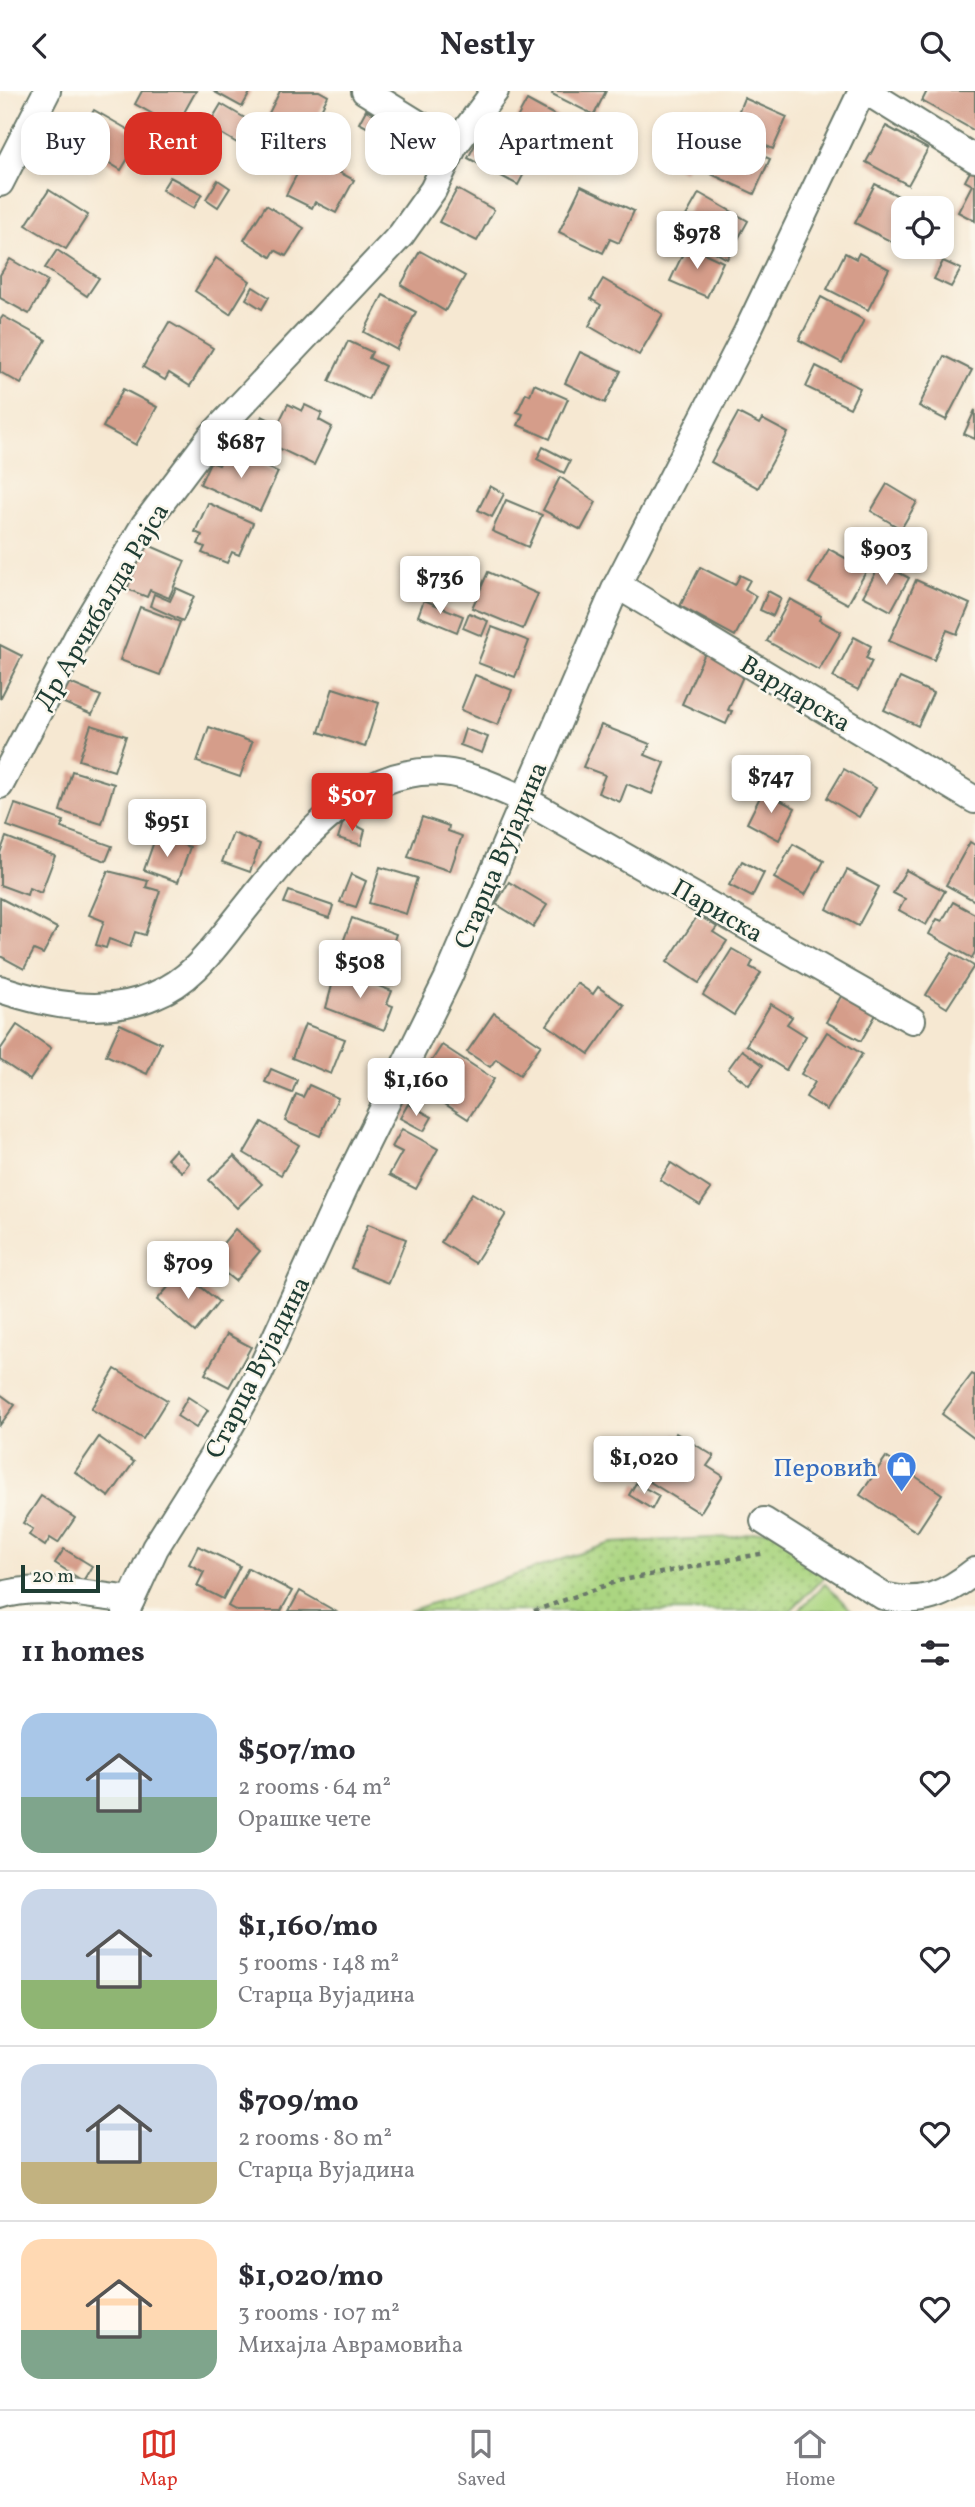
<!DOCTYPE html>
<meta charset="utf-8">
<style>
body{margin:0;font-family:Vollkorn,serif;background:#f7f7f7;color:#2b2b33;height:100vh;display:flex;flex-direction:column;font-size:26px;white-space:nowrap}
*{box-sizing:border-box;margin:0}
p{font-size:23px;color:#7c7c81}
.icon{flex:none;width:38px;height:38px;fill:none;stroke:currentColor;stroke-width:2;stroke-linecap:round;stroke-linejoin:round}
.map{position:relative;height:1520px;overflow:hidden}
.side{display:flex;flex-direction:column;background:#fff;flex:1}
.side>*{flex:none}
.guide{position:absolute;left:21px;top:21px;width:934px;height:63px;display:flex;gap:14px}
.fabs{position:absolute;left:891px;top:105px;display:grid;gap:14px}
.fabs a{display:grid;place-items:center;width:63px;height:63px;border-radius:14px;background:#fff;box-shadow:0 4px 10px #0003;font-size:35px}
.scale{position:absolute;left:21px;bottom:18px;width:79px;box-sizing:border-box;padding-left:7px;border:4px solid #1f3d34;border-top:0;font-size:19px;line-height:24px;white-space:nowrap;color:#1f3d34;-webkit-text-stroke:5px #fbf7ec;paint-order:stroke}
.price{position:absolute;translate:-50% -60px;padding:0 16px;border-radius:7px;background:#fff;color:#222;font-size:23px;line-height:46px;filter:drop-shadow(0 2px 4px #0008)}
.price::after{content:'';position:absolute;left:50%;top:42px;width:21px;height:16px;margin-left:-10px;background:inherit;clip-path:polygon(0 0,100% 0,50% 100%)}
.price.selected{background:#d93025;color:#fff}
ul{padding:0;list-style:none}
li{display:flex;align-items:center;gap:21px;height:175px;padding:0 21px}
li+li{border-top:2px solid #e1e1e2}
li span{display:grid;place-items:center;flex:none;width:196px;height:140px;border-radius:21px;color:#555}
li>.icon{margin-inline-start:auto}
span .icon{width:84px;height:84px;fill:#fffc;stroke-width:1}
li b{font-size:30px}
h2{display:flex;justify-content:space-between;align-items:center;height:84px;padding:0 21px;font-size:30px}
.chip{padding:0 24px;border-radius:21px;background:#fff;box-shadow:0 4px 10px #0003;font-size:24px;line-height:63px}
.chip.selected{background:#d93025;color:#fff}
header{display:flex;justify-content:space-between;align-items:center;height:91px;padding:0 21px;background:#fff;font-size:32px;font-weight:700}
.menu{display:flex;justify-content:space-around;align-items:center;height:98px;border-top:2px solid #e1e1e2;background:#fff;font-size:19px;color:#7c7c81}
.menu a{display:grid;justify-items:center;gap:4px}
.menu .selected{color:#d93025}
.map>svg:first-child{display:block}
.grass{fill:url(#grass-dots);stroke:#65895a;stroke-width:2}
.garden{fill:#abd581;stroke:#65895a;stroke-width:2}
.building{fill:#d59d8a}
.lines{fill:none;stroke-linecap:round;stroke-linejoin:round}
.minor-casing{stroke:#6a796b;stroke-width:30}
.path{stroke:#6a796b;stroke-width:4.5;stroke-dasharray:5 5;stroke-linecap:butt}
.minor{stroke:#fff;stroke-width:26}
.labels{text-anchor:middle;stroke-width:5;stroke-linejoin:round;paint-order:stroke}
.street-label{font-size:26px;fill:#1f3d34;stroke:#fbf7ec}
.shop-label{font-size:26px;fill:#366cbe;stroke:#fbf7ec;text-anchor:end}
</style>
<header><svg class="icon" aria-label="back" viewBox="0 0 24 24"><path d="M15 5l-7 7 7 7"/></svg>Nestly<svg class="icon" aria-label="search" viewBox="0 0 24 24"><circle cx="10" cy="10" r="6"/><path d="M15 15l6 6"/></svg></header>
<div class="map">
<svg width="975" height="1520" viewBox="0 0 975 1520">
<defs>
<pattern id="grass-dots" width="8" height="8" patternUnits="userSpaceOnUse" patternTransform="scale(1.75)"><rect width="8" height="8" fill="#abd581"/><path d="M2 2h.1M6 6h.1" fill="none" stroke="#8bae6a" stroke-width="1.8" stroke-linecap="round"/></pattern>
</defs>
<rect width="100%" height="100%" fill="#fbf7ec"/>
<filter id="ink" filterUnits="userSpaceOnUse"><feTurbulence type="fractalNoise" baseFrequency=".0143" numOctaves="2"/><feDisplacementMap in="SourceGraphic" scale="14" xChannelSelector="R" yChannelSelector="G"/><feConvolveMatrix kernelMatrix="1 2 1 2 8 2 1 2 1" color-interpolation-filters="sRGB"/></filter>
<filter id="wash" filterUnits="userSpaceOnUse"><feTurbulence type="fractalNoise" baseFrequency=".00686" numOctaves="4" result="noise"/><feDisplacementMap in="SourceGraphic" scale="28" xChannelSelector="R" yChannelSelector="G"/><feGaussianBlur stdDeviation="1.57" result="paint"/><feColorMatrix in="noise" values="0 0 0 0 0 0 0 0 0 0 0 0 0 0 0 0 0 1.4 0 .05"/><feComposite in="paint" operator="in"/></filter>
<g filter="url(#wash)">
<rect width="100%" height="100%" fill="#f6e8d2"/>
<polygon class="grass" points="799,1433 842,1468 790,1520 409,1520 611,1452 732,1446"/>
<polygon class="garden" points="825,1493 852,1520 798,1520"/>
<g id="blocks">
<g class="building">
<polygon points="142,0 196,0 176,36 135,13"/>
<polygon points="213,0 251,0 242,16"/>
<polygon points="280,0 319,0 328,5 306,48 266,28"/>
<polygon points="553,0 606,0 594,24 552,3"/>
<polygon points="927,0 975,0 975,40 922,10"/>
<polygon points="744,7 787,26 773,58 731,39"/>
<polygon points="527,9 560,27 541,63 507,45"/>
<polygon points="221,13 250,30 237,52 208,35"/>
<polygon points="94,19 141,46 121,79 75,51"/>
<polygon points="366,19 396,35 389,48 359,32"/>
<polygon points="672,29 702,44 684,80 653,64"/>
<polygon points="886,35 928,58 908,94 866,71"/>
<polygon points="714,42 770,68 754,103 709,82 713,75 701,69"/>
<polygon points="478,48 488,53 490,50 530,71 518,94 468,67"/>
<polygon points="307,64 354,89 336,122 315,111 312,117 286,104"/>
<polygon points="975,71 975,130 958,121 972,94 965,90"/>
<polygon points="170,86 202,103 194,117 162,99"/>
<polygon points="218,89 230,97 218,116 206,108"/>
<polygon points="875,93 912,112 909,117 903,117 903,129 892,151 855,132"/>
<polygon points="581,95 634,120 619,152 610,148 603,162 559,141"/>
<polygon points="457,98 494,119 477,150 439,131"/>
<polygon points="49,99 88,124 66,158 26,134"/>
<polygon points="699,102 748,130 727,168 692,148 697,140 682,132"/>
<polygon points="266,114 304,137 286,165 275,159 271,166 244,149"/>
<polygon points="687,154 723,171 707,206 670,190"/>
<polygon points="57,159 99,187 87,205 45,177"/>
<polygon points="420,160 465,185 445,220 401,194"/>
<polygon points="845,162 856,168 859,162 889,178 868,219 827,198"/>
<polygon points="216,167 250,190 230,223 195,200"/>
<polygon points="10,168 48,190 29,223 0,207 0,184"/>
<polygon points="943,170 961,178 951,196 934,188"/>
<polygon points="603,188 663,223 639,264 589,235 601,214 591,208"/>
<polygon points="253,196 269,206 262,218 246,208"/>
<polygon points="383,204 416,221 397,259 364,241"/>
<polygon points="821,206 864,229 842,272 799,249"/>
<polygon points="3,225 46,249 21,293 0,281 0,229"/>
<polygon points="169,231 213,257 190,295 169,282 165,289 143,276"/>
<polygon points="348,250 372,261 369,267 385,275 369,309 329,290"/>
<polygon points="580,261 621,280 605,312 565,292"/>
<polygon points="944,265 972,279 946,329 919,315"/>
<polygon points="816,275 860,297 850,317 806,296"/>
<polygon points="534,293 568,308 550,348 518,334 523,323 517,321 526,302 530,304"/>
<polygon points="123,298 157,316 136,354 103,336"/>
<polygon points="288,313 302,320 305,314 322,322 319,329 332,336 314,374 253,345 262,325 278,333"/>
<polygon points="975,319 975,348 964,343"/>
<polygon points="738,322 759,333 762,328 788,342 758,397 711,371"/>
<polygon points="543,356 570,370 564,382 537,368"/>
<polygon points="236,362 278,381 260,420 200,393 210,371 219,374 224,363 234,367"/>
<polygon points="560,386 596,411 581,439 543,419"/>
<polygon points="887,393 917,411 901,438 871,420"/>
<polygon points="490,395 504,403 492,426 478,419"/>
<polygon points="506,409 542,424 528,456 492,440"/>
<polygon points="208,412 253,432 239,464 232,461 227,472 202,462 205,456 198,453 202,444 195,441"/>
<polygon points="146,453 185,470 169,507 150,499 147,506 127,498"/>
<polygon points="829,458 867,479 848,513 809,492"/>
<polygon points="881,472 909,487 891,520 863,505"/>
<polygon points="700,476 735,494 740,484 750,489 745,498 756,505 735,545 680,515"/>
<polygon points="488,481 538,503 523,538 472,517"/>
<polygon points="916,489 970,513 957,543 947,539 934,569 889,550"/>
<polygon points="176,497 194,505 183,530 150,515 154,503 170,510"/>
<polygon points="768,500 781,507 773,525 760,519"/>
<polygon points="790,508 821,525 819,529 841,541 819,579 767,550"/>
<polygon points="424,509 463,525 457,541 418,525"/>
<polygon points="140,516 180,531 160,584 120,569"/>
<polygon points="469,522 488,530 482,545 463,537"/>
<polygon points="492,536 529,550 515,586 478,572"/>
<polygon points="854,546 871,555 866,567 872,570 858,599 833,586"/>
<polygon points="0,554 22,565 0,608"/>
<polygon points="705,562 745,581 728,619 732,620 726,633 682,613"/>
<polygon points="475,584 512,599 498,634 461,619"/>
<polygon points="900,587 933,602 918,635 884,619"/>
<polygon points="65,590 101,605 92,624 57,609"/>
<polygon points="333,597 379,612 365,656 319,641"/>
<polygon points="91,634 126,645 114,680 79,669"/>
<polygon points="601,634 650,653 645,664 665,672 652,703 627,693 620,711 598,702 605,684 583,676"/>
<polygon points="209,636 252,651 240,686 197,671"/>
<polygon points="465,638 488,646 482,662 460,654"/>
<polygon points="844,678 876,697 859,726 827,707"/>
<polygon points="72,680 114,693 102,733 60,720"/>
<polygon points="763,700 795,717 779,749 747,732"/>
<polygon points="15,713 64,730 61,737 112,755 106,770 7,735"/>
<polygon points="422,726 449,735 448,740 462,745 450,780 408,766"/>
<polygon points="344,728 365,739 361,754 338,747"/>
<polygon points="233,742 260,753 250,781 222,771"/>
<polygon points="156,745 190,756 178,791 144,779"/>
<polygon points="6,746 55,765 41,802 29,797 27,804 0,794 0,762"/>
<polygon points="970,751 975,754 975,810 946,794"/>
<polygon points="793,753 824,770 805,804 774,787"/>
<polygon points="742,770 764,782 752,806 729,794"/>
<polygon points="380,776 417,787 406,823 369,812"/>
<polygon points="847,779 879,796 858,835 827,818"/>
<polygon points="906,779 945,800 926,834 899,819 905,808 893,802"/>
<polygon points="108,780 148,790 146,796 160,800 145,844 135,841 130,856 109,848 106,857 96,854 104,830 89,824"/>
<polygon points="351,783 366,790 356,816 340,811"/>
<polygon points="509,791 547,814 533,836 496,813"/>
<polygon points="289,800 333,815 329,827 284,812"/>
<polygon points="0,807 57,837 43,863 34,859 24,878 0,865"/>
<polygon points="953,811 975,823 975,861 972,867 929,843 937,828 942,830"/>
<polygon points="698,824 717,836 713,841 727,850 699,892 667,871"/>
<polygon points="352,827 396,843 384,879 339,862"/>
<polygon points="732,858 753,870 750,876 761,882 734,924 703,904"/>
<polygon points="952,862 974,875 947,917 926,904"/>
<polygon points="336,879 392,900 387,913 393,915 384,939 326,917"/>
<polygon points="577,892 593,903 598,896 624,914 589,963 547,934"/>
<polygon points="844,900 878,920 861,950 826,931"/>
<polygon points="771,913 792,926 787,933 806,945 786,979 746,954"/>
<polygon points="494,922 541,954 520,984 496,968 490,976 467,961"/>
<polygon points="120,933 161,952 147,983 106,964"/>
<polygon points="305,933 345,948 331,983 292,967"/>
<polygon points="17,934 51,957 30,989 0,969 0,959"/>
<polygon points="827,941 862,963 827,1019 806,1006 815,991 801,983"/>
<polygon points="442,954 494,988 468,1028 416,994"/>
<polygon points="742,959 763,974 749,994 728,978"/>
<polygon points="271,978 297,989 292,1002 265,991"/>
<polygon points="309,994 338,1007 320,1045 285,1030 296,1003 303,1006"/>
<polygon points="408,1013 432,1026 424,1040 400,1027"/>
<polygon points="262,1031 299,1054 281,1084 244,1062"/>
<polygon points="402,1038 438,1058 416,1098 389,1084 402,1061 392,1056"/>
<polygon points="175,1059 189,1072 182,1081 167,1068"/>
<polygon points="234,1065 262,1093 237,1117 209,1089"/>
<polygon points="671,1072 711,1098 700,1114 660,1089"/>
<polygon points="472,1102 506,1123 475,1172 441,1151"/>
<polygon points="368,1133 406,1148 389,1192 351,1177"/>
<polygon points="235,1138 260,1160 235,1190 209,1169"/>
<polygon points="182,1180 219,1211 195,1241 157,1209"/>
<polygon points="227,1243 251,1256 229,1296 205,1283"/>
<polygon points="115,1278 167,1309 143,1348 91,1318"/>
<polygon points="972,1283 975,1285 975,1348 942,1323"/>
<polygon points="0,1303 15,1314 0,1334"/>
<polygon points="188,1306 208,1319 196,1337 177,1325"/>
<polygon points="676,1342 714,1365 707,1375 723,1385 700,1422 647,1389"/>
<polygon points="99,1346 134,1371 109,1406 75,1381"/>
<polygon points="886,1366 942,1403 917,1441 860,1404"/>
<polygon points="636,1392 659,1405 652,1418 629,1404"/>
<polygon points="41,1405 75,1427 58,1452 50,1447 45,1455 29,1444 33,1438 23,1432"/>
<polygon points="198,1455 240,1475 223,1508 197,1495 204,1481 189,1473"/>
<polygon points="64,1458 92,1475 83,1490 55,1472"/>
<polygon points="248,1477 292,1500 281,1520 237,1520 228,1515"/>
<polygon points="300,1500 335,1520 289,1520"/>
</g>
</g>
</g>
<g filter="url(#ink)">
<use href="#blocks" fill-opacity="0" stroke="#6a796b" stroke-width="2"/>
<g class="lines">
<defs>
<g id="minor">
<polyline points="365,0 454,55"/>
<polyline points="866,0 975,68"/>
<polyline points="0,92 47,0"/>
<polyline points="617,494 975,709"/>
<polyline points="0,694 77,547 145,433 209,348 401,144 433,99 454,55 495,0"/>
<path d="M 0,898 C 48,914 106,926 155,904 C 192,889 212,859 236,829 C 286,767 353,673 443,681 C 472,684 498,697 523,708 L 912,929"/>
<path d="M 764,1430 L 883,1505 C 922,1514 945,1504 975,1480"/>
<path d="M 0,1505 C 38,1492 91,1505 131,1509"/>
<polyline points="126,1520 155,1457 219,1355 259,1283 345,1095 448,887 617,494 747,241 862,0"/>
</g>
</defs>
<use href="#minor" class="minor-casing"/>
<polyline class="path" points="534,1520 618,1490 765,1462"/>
<use href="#minor" class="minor"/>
</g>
</g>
<defs>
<symbol id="shop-pin" viewBox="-11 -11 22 30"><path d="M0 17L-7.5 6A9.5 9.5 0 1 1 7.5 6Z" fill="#3f7fe0" stroke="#fbf7ec"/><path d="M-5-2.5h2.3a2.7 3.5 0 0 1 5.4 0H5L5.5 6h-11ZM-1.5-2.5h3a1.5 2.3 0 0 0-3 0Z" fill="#fff"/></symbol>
</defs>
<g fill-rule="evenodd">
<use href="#shop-pin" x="884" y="1358" width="35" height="47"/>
</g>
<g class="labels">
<g class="street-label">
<text transform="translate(101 515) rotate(-59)" y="9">Др Арчибалда Рајса</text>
<text transform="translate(796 602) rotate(31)" y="9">Вардарска</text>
<text transform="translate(500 764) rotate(-67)" y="9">Старца Вујадина</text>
<text transform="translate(718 819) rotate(30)" y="9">Париска</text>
<text transform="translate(257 1276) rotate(-63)" y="9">Старца Вујадина</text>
</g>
<g class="shop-label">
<text x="878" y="1385">Перовић</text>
</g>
</g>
</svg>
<div class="fabs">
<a><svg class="icon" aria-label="locate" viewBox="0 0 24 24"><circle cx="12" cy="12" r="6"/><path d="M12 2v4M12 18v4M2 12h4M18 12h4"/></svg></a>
</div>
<div class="scale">20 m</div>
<b class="price" style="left:697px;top:180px">$978</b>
<b class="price" style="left:241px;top:389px">$687</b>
<b class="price" style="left:886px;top:496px">$903</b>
<b class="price" style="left:440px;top:525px">$736</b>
<b class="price" style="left:771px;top:724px">$747</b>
<b class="price selected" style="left:352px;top:742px">$507</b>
<b class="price" style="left:167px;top:768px">$951</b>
<b class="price" style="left:360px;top:909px">$508</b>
<b class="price" style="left:416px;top:1027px">$1,160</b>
<b class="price" style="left:188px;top:1210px">$709</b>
<b class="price" style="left:644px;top:1405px">$1,020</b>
<div class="guide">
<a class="chip">Buy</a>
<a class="chip selected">Rent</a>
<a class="chip">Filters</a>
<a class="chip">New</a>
<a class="chip">Apartment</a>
<a class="chip">House</a>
</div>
</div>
<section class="side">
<h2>11 homes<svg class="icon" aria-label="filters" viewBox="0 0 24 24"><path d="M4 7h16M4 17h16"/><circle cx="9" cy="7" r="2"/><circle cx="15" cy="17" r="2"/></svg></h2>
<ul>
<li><span style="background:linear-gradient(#a9c7e8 60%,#7fa58c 0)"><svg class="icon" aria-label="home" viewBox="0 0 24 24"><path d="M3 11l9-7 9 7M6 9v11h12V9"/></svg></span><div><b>$507/mo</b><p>2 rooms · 64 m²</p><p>Орашке чете</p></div><svg class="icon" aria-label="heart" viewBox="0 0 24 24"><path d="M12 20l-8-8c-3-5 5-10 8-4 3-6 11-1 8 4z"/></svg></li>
<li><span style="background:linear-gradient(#c9d6e8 65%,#8fb573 0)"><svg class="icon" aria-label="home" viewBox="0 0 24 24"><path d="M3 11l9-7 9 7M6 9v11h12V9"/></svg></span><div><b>$1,160/mo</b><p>5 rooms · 148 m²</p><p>Старца Вујадина</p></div><svg class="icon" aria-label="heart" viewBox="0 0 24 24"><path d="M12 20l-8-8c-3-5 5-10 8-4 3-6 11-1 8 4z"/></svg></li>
<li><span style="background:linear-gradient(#c9d6e8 70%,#c2b280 0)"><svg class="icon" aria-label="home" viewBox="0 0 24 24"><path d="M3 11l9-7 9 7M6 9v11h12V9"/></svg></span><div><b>$709/mo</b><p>2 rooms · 80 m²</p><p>Старца Вујадина</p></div><svg class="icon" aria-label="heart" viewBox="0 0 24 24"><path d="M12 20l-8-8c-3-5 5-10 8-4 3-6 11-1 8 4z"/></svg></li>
<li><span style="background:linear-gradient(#ffd9b3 65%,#7fa58c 0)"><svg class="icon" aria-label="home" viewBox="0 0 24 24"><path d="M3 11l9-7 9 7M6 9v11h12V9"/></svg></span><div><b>$1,020/mo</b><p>3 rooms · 107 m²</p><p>Михајла Аврамовића</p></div><svg class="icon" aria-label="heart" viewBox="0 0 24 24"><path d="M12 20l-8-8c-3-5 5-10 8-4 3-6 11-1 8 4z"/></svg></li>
</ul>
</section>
<nav class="menu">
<a class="selected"><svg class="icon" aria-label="map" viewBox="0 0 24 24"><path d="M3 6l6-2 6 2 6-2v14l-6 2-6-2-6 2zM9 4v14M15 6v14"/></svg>Map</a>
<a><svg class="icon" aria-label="saved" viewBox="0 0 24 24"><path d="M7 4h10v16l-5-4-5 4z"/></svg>Saved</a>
<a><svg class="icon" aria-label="home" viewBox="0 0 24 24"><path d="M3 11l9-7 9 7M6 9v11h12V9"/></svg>Home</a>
</nav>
